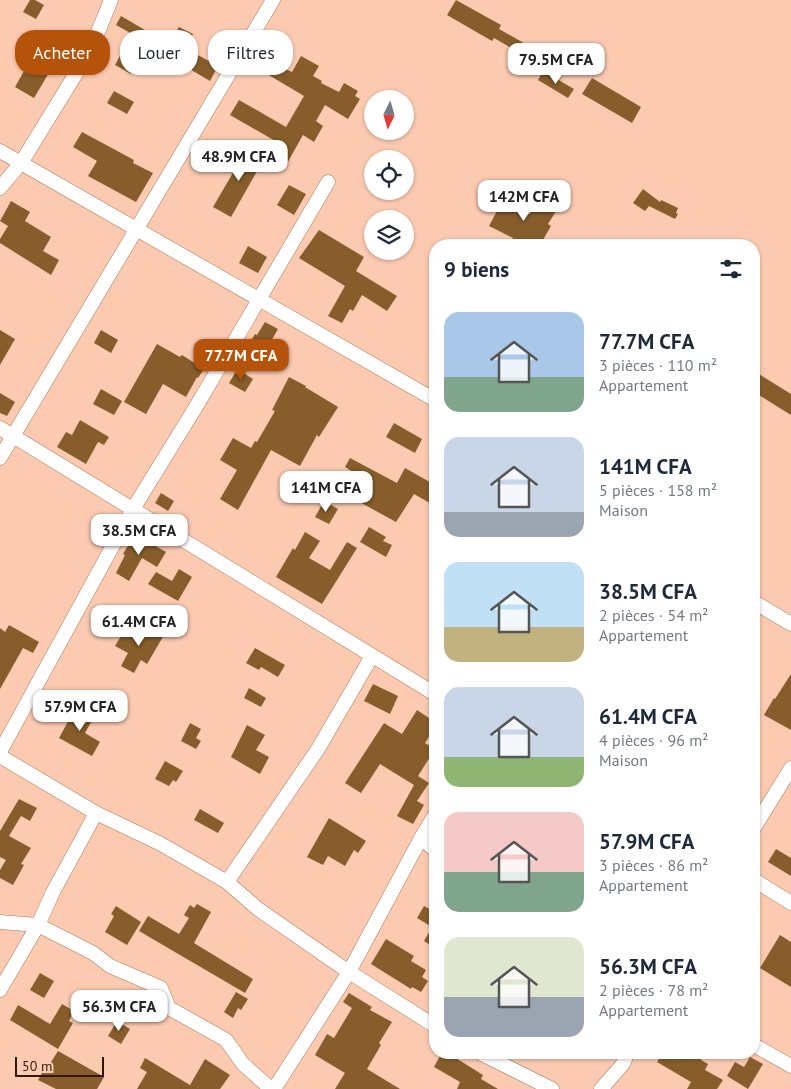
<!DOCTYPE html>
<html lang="fr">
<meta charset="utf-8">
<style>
body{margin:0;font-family:"PT Sans",sans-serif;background:#f6f6f7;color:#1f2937;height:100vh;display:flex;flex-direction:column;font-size:19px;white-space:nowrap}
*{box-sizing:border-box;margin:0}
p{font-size:16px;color:#747a83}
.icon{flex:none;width:28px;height:28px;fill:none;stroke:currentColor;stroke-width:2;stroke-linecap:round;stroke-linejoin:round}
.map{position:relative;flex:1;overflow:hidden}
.panel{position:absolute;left:429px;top:239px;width:331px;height:820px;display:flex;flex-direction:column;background:#fff;border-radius:20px;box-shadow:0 1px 4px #0004}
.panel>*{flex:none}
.top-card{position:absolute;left:15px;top:30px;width:339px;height:45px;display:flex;gap:10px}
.needle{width:32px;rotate:185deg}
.tools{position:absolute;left:364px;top:90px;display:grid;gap:10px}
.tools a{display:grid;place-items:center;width:50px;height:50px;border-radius:50%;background:#fff;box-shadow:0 1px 4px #0004;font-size:25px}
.scale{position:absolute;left:15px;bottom:12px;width:89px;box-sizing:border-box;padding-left:5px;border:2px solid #2e180b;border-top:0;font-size:14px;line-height:18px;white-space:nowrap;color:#2e180b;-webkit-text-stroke:4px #fccab0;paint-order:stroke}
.price{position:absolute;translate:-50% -42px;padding:0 11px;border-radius:10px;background:#fff;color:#222;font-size:16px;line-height:32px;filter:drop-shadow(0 1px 2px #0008)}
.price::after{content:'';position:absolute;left:50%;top:30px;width:15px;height:11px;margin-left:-8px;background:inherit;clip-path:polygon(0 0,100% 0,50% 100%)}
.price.active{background:#b45309;color:#fff}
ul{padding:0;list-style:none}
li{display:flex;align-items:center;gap:15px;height:125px;padding:0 15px}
li span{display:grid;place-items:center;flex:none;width:140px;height:100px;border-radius:15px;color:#555}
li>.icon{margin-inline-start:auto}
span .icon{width:60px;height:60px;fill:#fffc;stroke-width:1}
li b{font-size:21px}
h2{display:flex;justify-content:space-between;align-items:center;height:60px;padding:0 15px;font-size:21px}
.tag{padding:0 18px;border-radius:20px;background:#fff;box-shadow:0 1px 4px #0004;font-size:18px;line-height:45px}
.tag.active{background:#b45309;color:#fff}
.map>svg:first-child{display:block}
.building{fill:#875e2b}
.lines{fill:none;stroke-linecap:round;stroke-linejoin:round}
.street-casing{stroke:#b07859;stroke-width:15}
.street{stroke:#fff;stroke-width:14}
</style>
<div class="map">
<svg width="791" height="1089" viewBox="0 0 791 1089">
<rect width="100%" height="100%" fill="#fccab0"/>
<g class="building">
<polygon points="30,0 35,0 44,5 36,19 23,12"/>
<polygon points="456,0 501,25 499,29 536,50 530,59 494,38 492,41 447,15"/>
<polygon points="121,16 169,44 179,27 193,34 185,48 218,66 210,81 188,68 189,67 148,43 131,74 115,65 132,34 116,25"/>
<polygon points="20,48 53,66 34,98 15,87 28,64 16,57"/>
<polygon points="301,56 319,66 313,76 322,81 321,83 339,92 344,83 358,91 355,96 360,99 348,119 325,105 316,121 323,126 314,142 303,135 285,167 268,157 277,142 230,115 239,100 286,127 304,96 257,68 262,59 277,68 278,65 292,72"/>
<polygon points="543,71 574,89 568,98 538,80"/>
<polygon points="592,78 641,107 632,123 582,94"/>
<polygon points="114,91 134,102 127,114 107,103"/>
<polygon points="82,132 134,160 133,163 153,173 136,202 88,176 97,161 73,147"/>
<polygon points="248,147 265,157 231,217 213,207"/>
<polygon points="289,185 306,194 294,215 277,205"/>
<polygon points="643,189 660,202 661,200 678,208 676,213 678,214 675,219 649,206 645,211 633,203"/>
<polygon points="502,198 530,214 539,198 558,208 548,224 551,226 540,245 509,245 513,238 489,226 497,211 495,210"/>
<polygon points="11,201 30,212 25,221 51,237 43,251 59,260 51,275 0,243 0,239 8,226 0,221"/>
<polygon points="319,230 364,257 356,271 397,296 387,311 362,295 353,311 350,309 342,323 328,316 345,286 299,258"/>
<polygon points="248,246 267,257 258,273 239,263"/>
<polygon points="265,322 278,329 270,343 288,353 278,370 245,351 255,334 257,335"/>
<polygon points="0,330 15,339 0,365"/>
<polygon points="101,330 118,340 111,353 94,343"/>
<polygon points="157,344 180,357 182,355 204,369 198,378 197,377 186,397 163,384 146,414 124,402"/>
<polygon points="240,371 253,379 245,392 229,383 235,373 238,375"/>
<polygon points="754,371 791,394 791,415 754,392"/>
<polygon points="289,377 306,386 305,387 338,407 319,437 317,435 300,466 271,450 238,510 220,499 237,470 220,460 233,438 251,448 255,441 257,442 275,411 272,410"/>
<polygon points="101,389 122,401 114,415 93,404"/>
<polygon points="0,393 15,402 7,416 0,413"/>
<polygon points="80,420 109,437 104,445 98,442 86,464 57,447 66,432 72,435"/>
<polygon points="394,423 422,439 415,453 386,437"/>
<polygon points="350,458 397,483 405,468 435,485 435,506 414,494 396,522 345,494 356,474 345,467"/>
<polygon points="161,493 174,501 168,511 155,503"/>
<polygon points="324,501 338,509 329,524 315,517"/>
<polygon points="369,527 386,537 383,541 392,545 386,557 360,542"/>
<polygon points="305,532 320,541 309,558 330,570 347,542 357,548 322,604 276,577 293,548 295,550"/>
<polygon points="135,534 166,552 157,567 142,558 129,581 116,573 125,555 123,554"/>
<polygon points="179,569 192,577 178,601 148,584 156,572 172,581"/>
<polygon points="9,625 39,642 33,653 23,648 0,689 0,628 5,632"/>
<polygon points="146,625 164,635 147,664 141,660 134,673 121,666 128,653 115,646 124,631 138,639"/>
<polygon points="255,648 285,665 278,677 261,667 259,670 246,663"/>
<polygon points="791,674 791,730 764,715 774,698 775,699"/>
<polygon points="373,684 398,696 390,714 364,701"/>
<polygon points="249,688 266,698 261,707 244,698"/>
<polygon points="76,707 94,717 85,733 100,742 92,756 59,738"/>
<polygon points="417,710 435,722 435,727 425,743 435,749 418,776 429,783 417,801 424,805 413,824 397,816 414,785 380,764 361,793 345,783 384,723 402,734"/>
<polygon points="190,723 201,729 196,738 201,741 196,749 181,741"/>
<polygon points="247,725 265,735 256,750 269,757 260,774 231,757"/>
<polygon points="165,761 183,771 176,782 173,780 169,786 155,779"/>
<polygon points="19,799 37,808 30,821 21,816 9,836 31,848 21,864 24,865 13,885 0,878 0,870 6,860 0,857 0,831"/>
<polygon points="200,809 224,823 218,833 194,820"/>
<polygon points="329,818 366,841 358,853 354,850 345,866 328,856 323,865 307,857"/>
<polygon points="776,849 791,858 791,876 768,862"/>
<polygon points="197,904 211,912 194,943 253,979 245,993 139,931 148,916 179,934 189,918 184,915 190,905 194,908"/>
<polygon points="116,906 141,922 127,945 105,932 114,916 111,914"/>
<polygon points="424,906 435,912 435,948 424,941 432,927 417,918"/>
<polygon points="780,935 791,942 791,987 760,968"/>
<polygon points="386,939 414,956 411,961 426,970 422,977 428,981 421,992 412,987 411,989 371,964"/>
<polygon points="40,973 54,981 44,998 30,990"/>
<polygon points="236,992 248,999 241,1010 238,1008 233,1018 224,1012"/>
<polygon points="349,993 372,1007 370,1010 392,1022 379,1043 381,1045 367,1069 400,1089 335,1089 345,1073 315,1055 327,1034 334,1038 352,1008 343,1002"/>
<polygon points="62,1004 74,1011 69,1021 73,1023 58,1049 10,1020 18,1005 50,1024"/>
<polygon points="117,1021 130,1029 121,1044 108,1036"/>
<polygon points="58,1051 104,1077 97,1089 56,1089 38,1080 46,1066 48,1067"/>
<polygon points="663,1052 698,1052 703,1056 701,1060 708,1064 705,1070 723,1080 717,1089 687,1089 691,1082 657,1062"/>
<polygon points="441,1054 448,1058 450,1054 459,1060 483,1075 481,1079 498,1089 457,1089 460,1082 434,1067"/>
<polygon points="750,1057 763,1064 748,1089 727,1076 735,1062 744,1067"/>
<polygon points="145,1058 190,1085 205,1059 230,1075 220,1089 137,1089 147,1072 140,1068"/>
</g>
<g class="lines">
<defs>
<g id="street">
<polyline points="0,151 435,400"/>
<polyline points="0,188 21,163 91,49 111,0"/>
<polyline points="0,428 435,694"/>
<polyline points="0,458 273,0"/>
<polyline points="754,602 791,624"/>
<polyline points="0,752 133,509 197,405 328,182"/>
<polyline points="0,756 96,813 161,844 227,882 258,909 349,972 435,1026"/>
<polyline points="96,813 53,892 38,925 93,953 110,966 161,988 169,1008 226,1040 243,1064 271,1089"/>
<polyline points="435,815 421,838 435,850"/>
<polyline points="754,828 791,768"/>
<polyline points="754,880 791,903"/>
<polyline points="227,882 318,749 372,656"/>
<polyline points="0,922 38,925 0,990"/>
<polyline points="754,1045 791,1066"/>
<polyline points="478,1052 552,1089"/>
<polyline points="274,1089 349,972 421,838"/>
<polyline points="601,1089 623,1064 628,1052"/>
</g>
</defs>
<use href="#street" class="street-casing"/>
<use href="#street" class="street"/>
</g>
</svg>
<div class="tools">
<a><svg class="needle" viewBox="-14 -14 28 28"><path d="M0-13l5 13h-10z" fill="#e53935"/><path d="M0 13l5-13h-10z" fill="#747a83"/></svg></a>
<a><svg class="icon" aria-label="locate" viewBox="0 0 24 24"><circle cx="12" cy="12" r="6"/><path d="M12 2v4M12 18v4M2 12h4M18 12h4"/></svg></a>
<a><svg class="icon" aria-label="layers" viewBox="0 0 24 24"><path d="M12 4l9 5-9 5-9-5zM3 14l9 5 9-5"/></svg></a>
</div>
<div class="scale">50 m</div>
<b class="price" style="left:556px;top:85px">79.5M CFA</b>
<b class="price" style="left:239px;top:182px">48.9M CFA</b>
<b class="price" style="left:524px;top:222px">142M CFA</b>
<b class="price active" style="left:241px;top:381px">77.7M CFA</b>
<b class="price" style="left:326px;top:513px">141M CFA</b>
<b class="price" style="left:139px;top:556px">38.5M CFA</b>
<b class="price" style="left:139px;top:647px">61.4M CFA</b>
<b class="price" style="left:80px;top:732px">57.9M CFA</b>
<b class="price" style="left:119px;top:1032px">56.3M CFA</b>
<div class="top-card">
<a class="tag active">Acheter</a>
<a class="tag">Louer</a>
<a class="tag">Filtres</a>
</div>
<section class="panel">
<h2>9 biens<svg class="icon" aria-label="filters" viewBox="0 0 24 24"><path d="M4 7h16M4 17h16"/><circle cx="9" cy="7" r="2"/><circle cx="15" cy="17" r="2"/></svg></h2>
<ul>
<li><span style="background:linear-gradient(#a9c7e8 65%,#7fa58c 0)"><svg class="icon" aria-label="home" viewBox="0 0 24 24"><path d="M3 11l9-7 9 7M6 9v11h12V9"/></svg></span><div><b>77.7M CFA</b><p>3 pièces · 110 m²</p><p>Appartement</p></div></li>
<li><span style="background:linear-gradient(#c9d6e8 75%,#9aa5b1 0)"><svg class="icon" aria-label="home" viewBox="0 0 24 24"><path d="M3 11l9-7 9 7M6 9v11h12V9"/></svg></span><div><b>141M CFA</b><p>5 pièces · 158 m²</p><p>Maison</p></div></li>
<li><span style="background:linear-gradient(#bfe0f5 65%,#c2b280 0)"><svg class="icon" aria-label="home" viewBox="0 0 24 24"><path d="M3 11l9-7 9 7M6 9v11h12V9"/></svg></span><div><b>38.5M CFA</b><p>2 pièces · 54 m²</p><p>Appartement</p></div></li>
<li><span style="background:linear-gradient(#c9d6e8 70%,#8fb573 0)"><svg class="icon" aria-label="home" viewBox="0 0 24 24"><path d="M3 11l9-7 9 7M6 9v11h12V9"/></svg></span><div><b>61.4M CFA</b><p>4 pièces · 96 m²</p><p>Maison</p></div></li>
<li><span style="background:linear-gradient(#f6c9c9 60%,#7fa58c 0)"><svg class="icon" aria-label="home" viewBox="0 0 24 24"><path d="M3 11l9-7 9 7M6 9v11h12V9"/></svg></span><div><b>57.9M CFA</b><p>3 pièces · 86 m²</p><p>Appartement</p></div></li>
<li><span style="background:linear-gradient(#dfe7d0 60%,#9aa5b1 0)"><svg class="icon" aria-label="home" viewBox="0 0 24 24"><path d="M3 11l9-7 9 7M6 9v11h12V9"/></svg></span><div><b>56.3M CFA</b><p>2 pièces · 78 m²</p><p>Appartement</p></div></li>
</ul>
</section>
</div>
